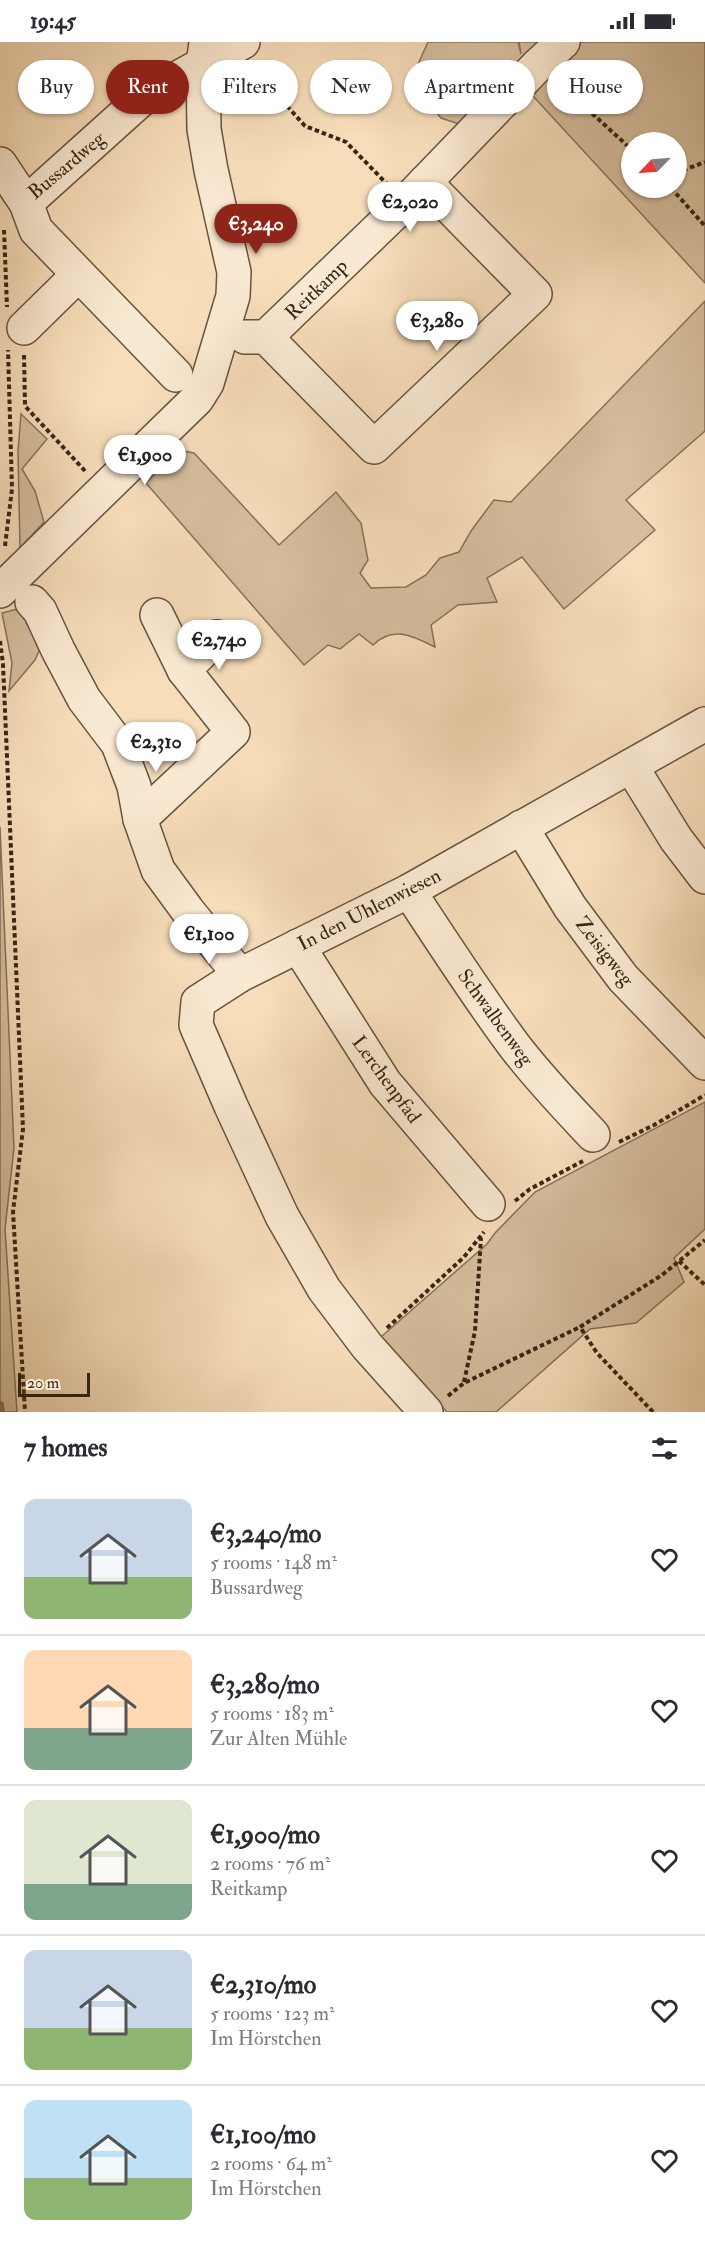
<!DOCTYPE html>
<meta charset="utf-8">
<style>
body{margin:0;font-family:"IM FELL Double Pica",serif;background:#f7f7f7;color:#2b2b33;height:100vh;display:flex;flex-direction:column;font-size:22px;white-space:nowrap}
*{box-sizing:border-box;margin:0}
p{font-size:20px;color:#7c7c81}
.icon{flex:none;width:33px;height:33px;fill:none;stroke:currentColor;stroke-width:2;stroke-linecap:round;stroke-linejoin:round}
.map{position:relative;height:1370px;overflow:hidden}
.details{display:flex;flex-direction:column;background:#fff;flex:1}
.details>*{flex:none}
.banner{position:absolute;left:18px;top:18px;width:669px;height:54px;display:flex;gap:12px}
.needle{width:39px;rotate:245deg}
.controls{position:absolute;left:621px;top:90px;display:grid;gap:12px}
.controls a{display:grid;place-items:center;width:66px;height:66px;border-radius:50%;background:#fff;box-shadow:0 2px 4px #0004;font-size:30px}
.scale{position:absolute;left:18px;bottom:15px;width:72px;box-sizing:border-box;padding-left:6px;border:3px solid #362616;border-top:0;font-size:16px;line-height:21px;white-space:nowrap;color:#362616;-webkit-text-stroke:4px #fae9d2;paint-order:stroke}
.price{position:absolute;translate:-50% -51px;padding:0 14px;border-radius:21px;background:#fff;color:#222;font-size:20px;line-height:39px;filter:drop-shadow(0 2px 3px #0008)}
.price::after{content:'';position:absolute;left:50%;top:36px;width:18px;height:14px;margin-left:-9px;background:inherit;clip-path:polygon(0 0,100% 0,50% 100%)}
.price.selected{background:#8f2418;color:#fff}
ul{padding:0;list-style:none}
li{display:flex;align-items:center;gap:18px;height:150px;padding:0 24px}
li+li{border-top:2px solid #e1e1e2}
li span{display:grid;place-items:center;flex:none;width:168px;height:120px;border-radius:12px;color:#555}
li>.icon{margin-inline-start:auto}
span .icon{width:72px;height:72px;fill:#fffc;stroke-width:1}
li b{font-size:26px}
h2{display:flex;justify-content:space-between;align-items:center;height:72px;padding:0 24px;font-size:26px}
.chip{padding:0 21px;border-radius:27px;background:#fff;box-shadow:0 2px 4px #0004;font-size:21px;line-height:54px}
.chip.selected{background:#8f2418;color:#fff}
.status{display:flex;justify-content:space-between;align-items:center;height:42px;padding:0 30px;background:#fff;direction:ltr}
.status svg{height:16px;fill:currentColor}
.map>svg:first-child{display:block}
.green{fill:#d6be9e;stroke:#86725a;stroke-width:1.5;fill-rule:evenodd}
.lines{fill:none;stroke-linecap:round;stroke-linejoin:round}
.stream{stroke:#826f57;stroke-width:8}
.minor-casing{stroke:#66543f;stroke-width:36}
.path{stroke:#362616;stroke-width:4;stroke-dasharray:4.5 3;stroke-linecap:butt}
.minor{stroke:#fae9d2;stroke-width:33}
.labels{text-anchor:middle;stroke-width:4.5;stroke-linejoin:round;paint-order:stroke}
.street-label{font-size:20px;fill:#362616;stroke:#fae9d2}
</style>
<div class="status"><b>19:45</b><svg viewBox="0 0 49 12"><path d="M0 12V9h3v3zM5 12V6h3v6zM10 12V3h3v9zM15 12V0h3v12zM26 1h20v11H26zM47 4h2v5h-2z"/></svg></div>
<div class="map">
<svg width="705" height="1370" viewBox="0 0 705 1370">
<rect width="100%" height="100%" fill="#f7ddba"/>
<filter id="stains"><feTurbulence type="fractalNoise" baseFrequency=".00333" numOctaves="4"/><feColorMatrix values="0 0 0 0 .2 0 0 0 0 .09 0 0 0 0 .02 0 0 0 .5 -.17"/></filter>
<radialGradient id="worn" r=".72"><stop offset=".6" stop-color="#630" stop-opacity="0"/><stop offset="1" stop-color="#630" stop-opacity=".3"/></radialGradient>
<g class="green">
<path d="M 428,0 L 518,0 L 521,12 L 519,0 L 705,0 L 705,241 L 532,53 L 524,23 L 459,82 L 441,76 L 411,38 ZM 632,100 L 676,100 L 676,146 L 632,146 Z"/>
<path d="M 705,259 L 705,389 L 626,458 L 655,488 L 564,567 L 522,515 L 487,536 L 497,560 L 458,563 L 431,583 L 435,605 C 413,594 393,583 373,603 L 359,592 L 340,607 L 328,603 L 304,623 L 146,441 L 178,408 L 194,411 L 279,503 L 336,450 L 361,481 L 368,518 L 360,531 L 371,546 L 406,545 L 426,533 L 440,516 L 459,510 L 471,489 L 494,458 L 511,460 Z"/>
<polygon points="21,372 47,397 22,427 35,449 44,480 20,506 18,409"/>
<polygon points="25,565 26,581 42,602 35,618 9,649 12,621 2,571"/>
<polygon points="0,785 14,1106 5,1187 17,1370 0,1370"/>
<polygon points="705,1060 705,1187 674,1216 684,1240 636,1281 590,1287 496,1370 447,1370 381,1295 487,1202 495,1191 535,1150"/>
</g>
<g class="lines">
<polyline class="stream" points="0,1363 1,1370"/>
<defs>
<g id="minor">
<polyline points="0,122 26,161 36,188 176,333"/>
<polyline points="26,161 145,54 243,0"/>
<polyline points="24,286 78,233"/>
<polyline points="245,295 266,295 405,161 538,23 563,0"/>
<polyline points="266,295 374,405 535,252 425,140"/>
<polyline points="0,549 197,357 207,341 233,254 234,230 211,128 204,87 203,23 206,0"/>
<polyline points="32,560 40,569 58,608 84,657 118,702 134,744 140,777 158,828 188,869 240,933"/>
<polyline points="184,628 217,595"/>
<polyline points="631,724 676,797 705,835"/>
<polyline points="140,777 233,690 184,628 157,573"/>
<polyline points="521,785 570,865 623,936 705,1021"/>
<path d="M 409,849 C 443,901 476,952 513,1002 C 537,1034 565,1063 593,1093"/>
<polyline points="298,904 385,1041 488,1162"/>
<polyline points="426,1370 367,1304 324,1247 282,1174 231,1064 196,983 198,960 240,933 409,849 705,682"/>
</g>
</defs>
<use href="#minor" class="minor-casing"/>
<g class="path">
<polyline points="251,27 254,27 305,84 346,100 387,142"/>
<polyline points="559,41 632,108"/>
<polyline points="676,131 705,120"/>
<polyline points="671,146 705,184"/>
<polyline points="4,188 7,265"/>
<polyline points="24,313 25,364 85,429"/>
<polyline points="5,504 12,447 8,308"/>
<polyline points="0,599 3,622 23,1087 13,1170 25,1370"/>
<polyline points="619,1100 654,1083 705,1053"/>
<polyline points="515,1159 530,1147 583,1119"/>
<polyline points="679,1219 705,1243"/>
<polyline points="387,1286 464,1215 484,1190"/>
<polyline points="464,1340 475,1289 481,1196"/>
<polyline points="448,1354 464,1341 580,1285"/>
<polyline points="653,1370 597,1311 580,1285 662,1233 705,1198"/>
</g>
<use href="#minor" class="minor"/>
</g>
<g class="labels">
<g class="street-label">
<text transform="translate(66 123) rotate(-40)" y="7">Bussardweg</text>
<text transform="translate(316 247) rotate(-44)" y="7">Reitkamp</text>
<text transform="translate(369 867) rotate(-27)" y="7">In den Uhlenwiesen</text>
<text transform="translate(605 909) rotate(52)" y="7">Zeisigweg</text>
<text transform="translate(496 975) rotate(54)" y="7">Schwalbenweg</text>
<text transform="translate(387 1037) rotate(54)" y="7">Lerchenpfad</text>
</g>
</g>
<rect width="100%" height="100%" filter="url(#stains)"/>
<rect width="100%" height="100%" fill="url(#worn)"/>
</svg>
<div class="controls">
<a><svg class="needle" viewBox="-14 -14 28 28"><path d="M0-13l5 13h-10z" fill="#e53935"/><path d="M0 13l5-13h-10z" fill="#7c7c81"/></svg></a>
</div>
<div class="scale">20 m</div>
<b class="price" style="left:410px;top:191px">€2,020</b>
<b class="price selected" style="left:256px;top:213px">€3,240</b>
<b class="price" style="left:437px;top:310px">€3,280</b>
<b class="price" style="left:145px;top:444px">€1,900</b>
<b class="price" style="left:219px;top:629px">€2,740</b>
<b class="price" style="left:156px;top:731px">€2,310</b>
<b class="price" style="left:209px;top:923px">€1,100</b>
<div class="banner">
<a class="chip">Buy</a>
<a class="chip selected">Rent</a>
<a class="chip">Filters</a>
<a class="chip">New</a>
<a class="chip">Apartment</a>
<a class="chip">House</a>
</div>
</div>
<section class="details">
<h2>7 homes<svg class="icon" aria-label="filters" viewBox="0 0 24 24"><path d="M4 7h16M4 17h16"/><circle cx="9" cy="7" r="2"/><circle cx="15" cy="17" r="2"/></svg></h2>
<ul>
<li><span style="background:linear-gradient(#c9d6e8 65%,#8fb573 0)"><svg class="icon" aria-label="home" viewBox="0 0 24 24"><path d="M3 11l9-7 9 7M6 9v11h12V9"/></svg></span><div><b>€3,240/mo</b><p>5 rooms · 148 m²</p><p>Bussardweg</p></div><svg class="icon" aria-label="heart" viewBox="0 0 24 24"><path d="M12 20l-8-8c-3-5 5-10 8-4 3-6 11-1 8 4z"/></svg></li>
<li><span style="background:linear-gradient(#ffd9b3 65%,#7fa58c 0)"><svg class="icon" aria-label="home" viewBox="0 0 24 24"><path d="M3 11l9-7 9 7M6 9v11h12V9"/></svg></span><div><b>€3,280/mo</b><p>5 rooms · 183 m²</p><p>Zur Alten Mühle</p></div><svg class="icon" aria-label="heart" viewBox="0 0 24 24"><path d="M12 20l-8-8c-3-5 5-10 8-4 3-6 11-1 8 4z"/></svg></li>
<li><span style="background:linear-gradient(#dfe7d0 70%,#7fa58c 0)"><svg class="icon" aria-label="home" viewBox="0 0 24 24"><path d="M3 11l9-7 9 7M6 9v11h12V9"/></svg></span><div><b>€1,900/mo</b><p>2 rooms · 76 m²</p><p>Reitkamp</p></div><svg class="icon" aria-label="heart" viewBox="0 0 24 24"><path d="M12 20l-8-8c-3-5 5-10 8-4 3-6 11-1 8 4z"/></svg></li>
<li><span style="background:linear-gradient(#c9d6e8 65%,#8fb573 0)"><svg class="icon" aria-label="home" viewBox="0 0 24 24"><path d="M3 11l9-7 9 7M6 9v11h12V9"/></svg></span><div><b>€2,310/mo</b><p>5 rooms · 123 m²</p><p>Im Hörstchen</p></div><svg class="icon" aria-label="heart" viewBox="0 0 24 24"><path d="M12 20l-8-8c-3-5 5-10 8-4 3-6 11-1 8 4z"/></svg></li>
<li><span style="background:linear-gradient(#bfe0f5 65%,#8fb573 0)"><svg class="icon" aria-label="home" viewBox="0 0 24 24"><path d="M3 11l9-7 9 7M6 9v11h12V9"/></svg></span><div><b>€1,100/mo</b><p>2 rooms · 64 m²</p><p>Im Hörstchen</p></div><svg class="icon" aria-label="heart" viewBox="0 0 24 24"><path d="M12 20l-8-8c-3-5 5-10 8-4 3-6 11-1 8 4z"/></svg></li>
</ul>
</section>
